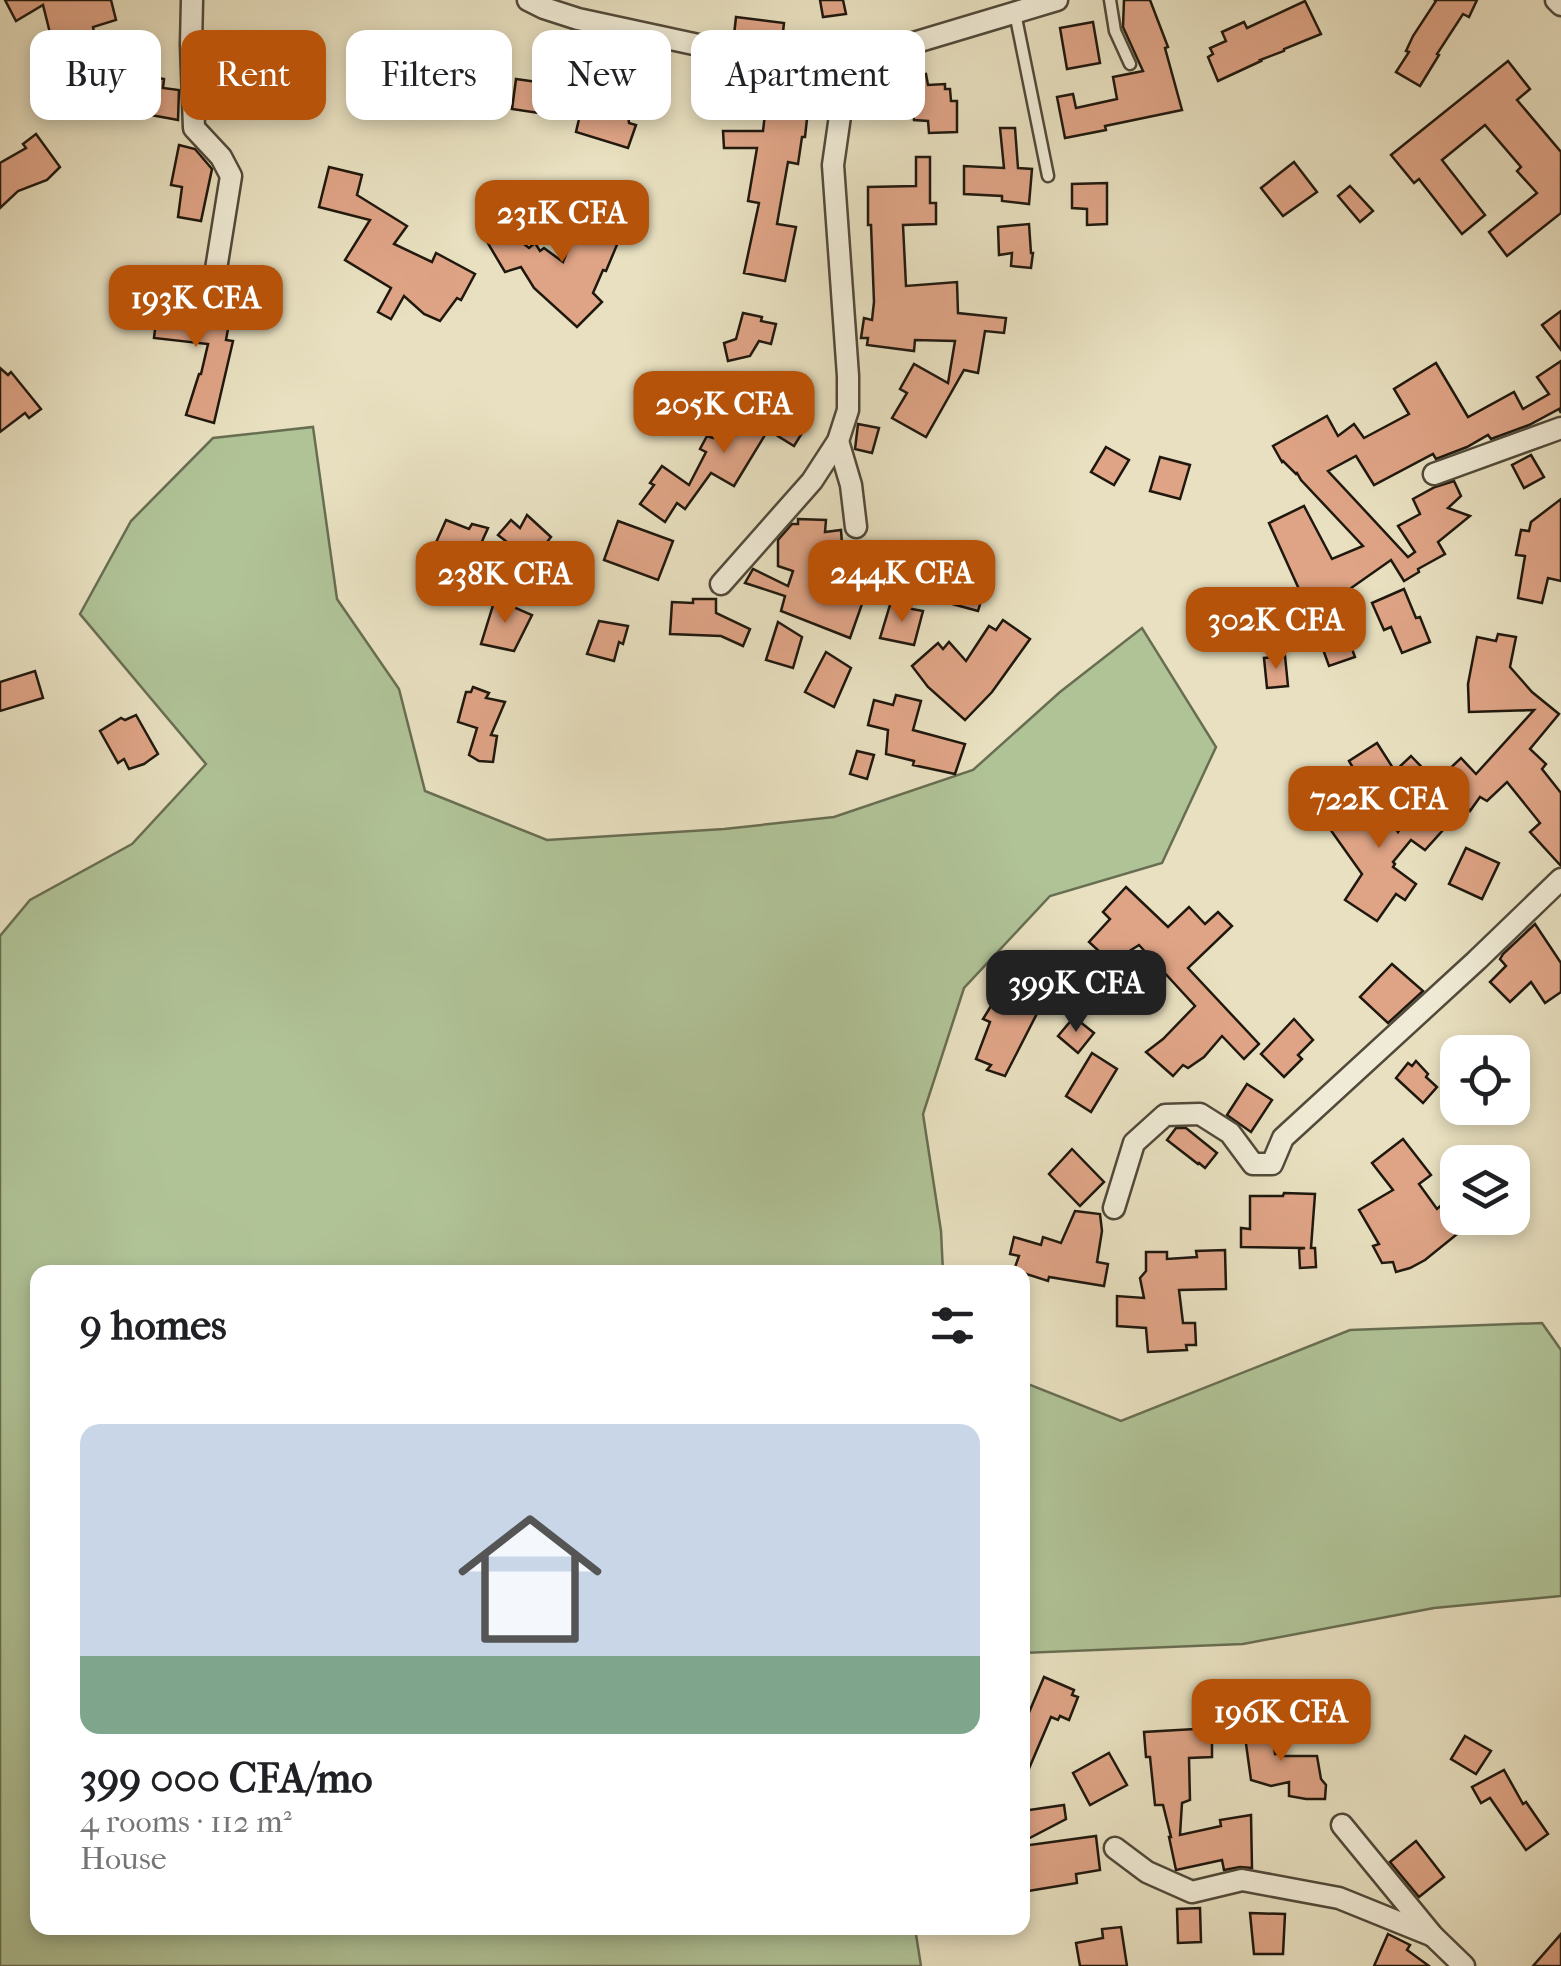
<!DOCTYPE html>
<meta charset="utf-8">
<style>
body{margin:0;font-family:"IM FELL French Canon",serif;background:#f2f2f2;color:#202124;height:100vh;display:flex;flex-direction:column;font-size:38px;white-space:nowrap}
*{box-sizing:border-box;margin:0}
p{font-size:32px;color:#757577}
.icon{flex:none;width:55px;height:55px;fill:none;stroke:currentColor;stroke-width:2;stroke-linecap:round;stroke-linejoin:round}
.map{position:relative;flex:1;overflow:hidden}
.side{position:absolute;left:30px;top:1265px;width:1000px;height:670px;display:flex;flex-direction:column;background:#fff;border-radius:20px;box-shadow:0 5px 15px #0003}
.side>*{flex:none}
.banner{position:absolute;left:30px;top:30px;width:1000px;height:90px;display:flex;gap:20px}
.controls{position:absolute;left:1440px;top:1035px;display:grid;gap:20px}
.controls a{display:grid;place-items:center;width:90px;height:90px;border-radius:20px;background:#fff;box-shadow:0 5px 15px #0003;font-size:50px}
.price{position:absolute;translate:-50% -85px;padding:0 22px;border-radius:20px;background:#b45309;color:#fff;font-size:32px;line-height:65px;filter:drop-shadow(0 2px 5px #0008)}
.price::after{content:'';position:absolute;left:50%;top:60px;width:30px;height:22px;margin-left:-15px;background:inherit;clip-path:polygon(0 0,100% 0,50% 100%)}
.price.current{background:#222;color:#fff}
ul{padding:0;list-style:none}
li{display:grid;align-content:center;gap:20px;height:530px;padding:0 50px}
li+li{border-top:2px solid #e0e0e0}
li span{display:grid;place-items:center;height:310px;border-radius:20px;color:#555}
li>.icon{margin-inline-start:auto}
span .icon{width:180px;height:180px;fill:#fffc;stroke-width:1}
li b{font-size:42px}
h2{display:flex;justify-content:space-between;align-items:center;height:120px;padding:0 50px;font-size:42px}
.chip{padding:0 35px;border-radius:20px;background:#fff;box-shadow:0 5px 15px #0003;font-size:35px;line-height:90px}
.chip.current{background:#b45309;color:#fff}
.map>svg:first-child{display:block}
.green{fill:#b0c397;stroke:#686e52;stroke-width:2.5}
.building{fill:#dfa486;stroke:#1f180e;stroke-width:2.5}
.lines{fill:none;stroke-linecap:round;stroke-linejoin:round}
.service-casing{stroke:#514a3a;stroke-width:15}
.minor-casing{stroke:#514a3a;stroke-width:25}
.service{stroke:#f0ebd6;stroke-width:10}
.minor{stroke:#f0ebd6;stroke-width:20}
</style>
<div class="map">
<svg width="1561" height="1966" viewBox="0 0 1561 1966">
<rect width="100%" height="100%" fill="#e8e0c0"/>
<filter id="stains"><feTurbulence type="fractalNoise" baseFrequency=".002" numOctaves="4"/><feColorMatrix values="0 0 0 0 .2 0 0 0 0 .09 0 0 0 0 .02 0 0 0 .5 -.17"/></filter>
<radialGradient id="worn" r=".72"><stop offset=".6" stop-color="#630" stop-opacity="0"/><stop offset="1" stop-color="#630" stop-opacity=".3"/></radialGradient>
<g class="green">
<polygon points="313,427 337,599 399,689 425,791 547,840 724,829 834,817 973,770 1060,692 1142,628 1216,747 1162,863 1050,896 964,988 923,1114 941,1231 943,1272 38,1272 38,1928 915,1928 921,1966 0,1966 0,936 30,900 132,844 206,764 80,614 131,521 213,438"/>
<polygon points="1542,1323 1561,1350 1561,1596 1434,1608 1243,1644 1023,1653 1023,1382 1121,1421 1350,1330"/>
</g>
<g class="building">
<polygon points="5,0 111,0 116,20 93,27 102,66 69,74 65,55 56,57 43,5 16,21"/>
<polygon points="820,0 843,0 846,14 823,17"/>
<polygon points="1124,0 1150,0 1168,47 1165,48 1182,110 1105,126 1106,130 1065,138 1057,97 1073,94 1076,108 1117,99 1113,77 1143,71 1123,27"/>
<polygon points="1434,0 1477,0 1469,17 1463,14 1437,54 1439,55 1420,86 1396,72 1409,52 1406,51 1413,36 1436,1"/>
<polygon points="1305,1 1321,34 1284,49 1284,51 1260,60 1261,61 1218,81 1208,57 1213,54 1210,48 1226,41 1222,32 1244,22 1247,28"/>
<polygon points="736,17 784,23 782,41 734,35"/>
<polygon points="1093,22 1100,63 1067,69 1060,28"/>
<polygon points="273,50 275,69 251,71 252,117 212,118 211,80 206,81 205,55"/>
<polygon points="1508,61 1530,89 1517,100 1561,152 1561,213 1507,256 1489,232 1537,193 1517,171 1521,167 1485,125 1442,160 1485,215 1462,234 1419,179 1414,183 1391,155"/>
<polygon points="926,74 928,85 945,84 945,89 950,89 951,101 957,101 957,132 929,133 928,121 914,120 910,77"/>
<polygon points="812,75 827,76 824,108 809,107"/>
<polygon points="147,76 164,79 163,88 179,90 178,120 140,113"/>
<polygon points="516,79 559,85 558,97 613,116 614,112 628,114 629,123 636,125 628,148 576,132 579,119 512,109"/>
<polygon points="766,105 808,110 805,137 802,137 798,164 788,162 777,224 796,227 785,281 744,273 759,203 748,201 757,148 724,148 723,131 763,131"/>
<polygon points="1000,128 1015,128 1018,168 1032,169 1029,204 1002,201 1002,196 964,194 964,166 1004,168"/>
<polygon points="36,134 60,167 47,180 18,191 0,208 0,163 26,148 23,144"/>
<polygon points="179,145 195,149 212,169 201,221 178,217 182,187 171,185"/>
<polygon points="916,157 930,157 930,203 936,203 936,224 903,225 906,286 957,282 958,313 1006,318 1004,333 985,331 978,373 964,370 926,437 892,418 907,393 900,389 914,364 948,383 955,341 915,340 914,351 867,345 868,338 861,338 864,318 872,320 874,302 871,225 868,225 868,187 916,186"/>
<polygon points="1294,162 1317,192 1283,216 1261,188"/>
<polygon points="329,167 362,175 357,195 407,226 394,244 432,262 436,253 475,274 461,300 457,298 440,321 424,314 404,296 391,319 378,312 391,288 345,260 370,220 319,207"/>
<polygon points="1107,183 1107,224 1087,225 1087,209 1072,208 1072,184"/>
<polygon points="1350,186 1373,211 1360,222 1338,196"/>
<polygon points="589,215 624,228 606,271 603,270 593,293 602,302 577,327 534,288 521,267 505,272 483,235 505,222 511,234 529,248 535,243 540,251 544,248 563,262 577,226 584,228"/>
<polygon points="1029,224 1031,253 1033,253 1031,268 1011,266 1012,253 999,255 998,227"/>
<polygon points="160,288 191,292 188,320 228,329 226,340 233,341 214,423 186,415 199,374 201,374 208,344 154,338"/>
<polygon points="1561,311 1561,350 1542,325"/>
<polygon points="743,313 762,317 761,321 776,324 771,344 759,341 750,356 728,361 724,343 736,339"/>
<polygon points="1561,361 1561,413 1559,409 1529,425 1491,439 1488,435 1467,447 1436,459 1433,454 1374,485 1356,456 1328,471 1408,557 1415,552 1398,526 1420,514 1413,499 1435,487 1454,481 1461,496 1448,508 1470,516 1438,542 1445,554 1418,569 1419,572 1404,581 1391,560 1337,598 1325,603 1326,606 1294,628 1298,635 1331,621 1335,633 1345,630 1355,657 1329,666 1320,641 1276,653 1264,608 1303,598 1269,523 1304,506 1332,559 1363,546 1301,480 1297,473 1296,474 1283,461 1282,462 1273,446 1327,416 1338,436 1354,424 1364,438 1409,414 1394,389 1436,363 1468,417 1514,392 1523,409 1549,394 1537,377"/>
<polygon points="0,368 8,375 11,372 41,409 29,418 25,413 0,432"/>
<polygon points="767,396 807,425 794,446 768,430 734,486 711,473 685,509 677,503 665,522 640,504 654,485 650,483 662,466 689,485 706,452 700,449 707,436 713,438 723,420 740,430 755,404 760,407"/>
<polygon points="858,424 879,428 872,453 855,449"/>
<polygon points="1106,447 1129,460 1114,485 1091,472"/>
<polygon points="1531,455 1544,477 1524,488 1512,465"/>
<polygon points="1160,457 1190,465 1180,499 1150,491"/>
<polygon points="1561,499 1561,581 1548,578 1542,603 1518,598 1525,556 1516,555 1521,530 1529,531 1531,522"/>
<polygon points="527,515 551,537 544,546 552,551 539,567 498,535 511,520 520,528"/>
<polygon points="798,519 826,520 825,532 841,530 845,586 852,589 848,599 862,604 850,638 781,611 785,596 745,583 753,569 788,586 793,571 778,566 778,540 792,524 798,524"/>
<polygon points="446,520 469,529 472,524 488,528 470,568 451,562 455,555 434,547"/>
<polygon points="618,521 673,541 658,580 604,560"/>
<polygon points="945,556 991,568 978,611 934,599"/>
<polygon points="1404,589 1416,618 1420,617 1430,642 1402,653 1391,627 1384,630 1372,603"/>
<polygon points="495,599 532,615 514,651 481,644"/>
<polygon points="693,599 716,599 716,613 750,629 743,646 721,636 670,634 672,602 693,603"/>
<polygon points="890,605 923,611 914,645 880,638"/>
<polygon points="1003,620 1030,639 992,692 965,720 928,687 912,666 938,643 943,649 949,642 966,661 989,626 996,630"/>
<polygon points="599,621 628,626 623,644 619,642 614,661 587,654"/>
<polygon points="778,622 802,637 793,668 766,660"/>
<polygon points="1498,634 1516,637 1510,667 1532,692 1559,714 1530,749 1546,764 1542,769 1561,793 1561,866 1530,832 1540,823 1507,782 1487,801 1480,797 1470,811 1440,778 1461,758 1476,774 1534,710 1469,712 1468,684 1477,637 1496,641"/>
<polygon points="826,652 851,668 834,707 805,692"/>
<polygon points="1285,656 1288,686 1267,688 1264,658"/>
<polygon points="35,671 43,698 0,711 0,682"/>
<polygon points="473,687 489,693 486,698 505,702 491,735 497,736 493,762 479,761 469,755 477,728 458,722 466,692 471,692"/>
<polygon points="896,695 921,701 913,730 965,744 955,774 913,765 914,761 886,754 888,730 868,725 874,700 893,705"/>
<polygon points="136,715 158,754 144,764 129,769 124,759 118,763 100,731 121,718 125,720"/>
<polygon points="1377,743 1393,768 1364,786 1349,761"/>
<polygon points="857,751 874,755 867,779 850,774"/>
<polygon points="1411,756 1438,784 1420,800 1394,772"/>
<polygon points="1368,791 1398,832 1417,804 1443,830 1425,850 1411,840 1393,862 1395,864 1393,867 1416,884 1405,900 1396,894 1377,921 1345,900 1362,874 1325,822"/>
<polygon points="1466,848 1499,863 1482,899 1449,884"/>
<polygon points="1126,887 1168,927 1189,907 1205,924 1218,912 1232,926 1188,968 1259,1044 1244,1059 1222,1036 1204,1057 1188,1068 1183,1065 1173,1076 1146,1052 1163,1039 1195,1006 1139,945 1128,952 1115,966 1089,942 1110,919 1103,912"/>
<polygon points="1535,924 1561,963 1561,992 1545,1003 1531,982 1510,1002 1490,982 1506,966 1500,959 1503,954"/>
<polygon points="1392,964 1423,991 1388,1023 1360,997"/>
<polygon points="1038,966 1060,982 1049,996 1047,994 1005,1076 987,1070 991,1065 976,1059 990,1022 983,1019 1004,985 1020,990"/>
<polygon points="1074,1017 1094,1033 1078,1053 1058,1036"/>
<polygon points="1294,1019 1313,1040 1298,1055 1302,1059 1284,1077 1261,1054"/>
<polygon points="1092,1053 1117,1069 1091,1112 1066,1096"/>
<polygon points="1416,1061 1428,1074 1426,1077 1437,1087 1423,1103 1396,1078 1408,1063 1412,1066"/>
<polygon points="1247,1084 1272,1100 1251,1132 1227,1115"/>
<polygon points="1176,1128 1186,1128 1217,1153 1205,1168 1199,1163 1198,1164 1167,1140"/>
<polygon points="1403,1139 1431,1175 1419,1184 1437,1209 1458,1191 1458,1218 1477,1218 1425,1260 1410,1268 1396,1272 1393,1262 1382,1263 1373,1246 1379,1244 1359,1210 1393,1190 1372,1163"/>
<polygon points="1072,1149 1104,1182 1080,1206 1049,1174"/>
<polygon points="1284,1193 1315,1194 1311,1248 1315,1248 1316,1267 1300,1268 1299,1249 1305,1248 1241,1247 1241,1228 1250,1229 1250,1196 1283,1196"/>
<polygon points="1075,1211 1100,1214 1102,1231 1097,1262 1108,1264 1104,1286 1049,1277 1048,1281 1014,1270 1019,1256 1010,1254 1014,1237 1041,1245 1043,1237 1061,1243"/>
<polygon points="1225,1250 1226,1289 1179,1290 1183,1323 1195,1323 1196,1345 1186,1345 1187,1350 1148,1352 1146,1328 1117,1326 1117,1296 1144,1298 1140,1278 1146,1271 1146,1252 1167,1252 1167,1259 1197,1257 1196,1251"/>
<polygon points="1044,1677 1074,1690 1072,1695 1078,1697 1069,1720 1060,1716 1058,1720 1051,1717 1022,1785 1022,1729"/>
<polygon points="1271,1720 1275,1754 1283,1753 1283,1756 1317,1756 1321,1779 1326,1785 1325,1799 1306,1799 1289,1796 1289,1782 1271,1786 1251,1780 1243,1722"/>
<polygon points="1212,1728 1212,1757 1189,1758 1190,1800 1182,1803 1180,1835 1221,1826 1220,1820 1251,1815 1252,1868 1240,1867 1224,1870 1222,1860 1176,1870 1169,1837 1171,1837 1163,1805 1155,1805 1150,1757 1146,1757 1144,1732"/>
<polygon points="1465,1736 1491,1751 1476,1774 1451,1759"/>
<polygon points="1109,1753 1127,1785 1090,1805 1073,1773"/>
<polygon points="1504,1770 1523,1804 1526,1802 1548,1834 1526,1850 1490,1798 1481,1803 1472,1787"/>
<polygon points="1064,1805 1066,1819 1022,1842 1022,1811"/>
<polygon points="1096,1836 1100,1870 1076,1874 1077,1883 1022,1892 1022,1846"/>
<polygon points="1416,1841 1444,1877 1419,1897 1390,1862"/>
<polygon points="1200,1908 1201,1942 1178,1943 1177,1909"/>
<polygon points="1250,1913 1285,1914 1283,1954 1254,1954"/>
<polygon points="1121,1927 1127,1966 1080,1966 1076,1943 1103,1938 1102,1929"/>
<polygon points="1388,1934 1410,1945 1407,1950 1429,1966 1374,1966"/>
<polygon points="1561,1934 1561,1966 1533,1966"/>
</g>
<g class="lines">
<defs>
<g id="service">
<polyline points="1110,0 1115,31 1130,64"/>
<polyline points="1015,13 1048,176"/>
</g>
<g id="minor">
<polyline points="192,0 191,45 194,128 221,157 231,176 212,294"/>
<polyline points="528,0 544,8 578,19 740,54 808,59 842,59 910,44 1057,0"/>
<polyline points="1556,0 1561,5"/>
<polyline points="838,441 851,485 856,527"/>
<polyline points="1434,474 1561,428"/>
<polyline points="721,584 812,481 838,441 848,410 848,376 833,165 840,116 842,59"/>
<polyline points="1114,1208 1134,1143 1165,1115 1200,1114 1230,1133 1253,1164 1272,1164 1283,1138 1477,960 1561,879"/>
<polyline points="1342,1825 1433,1936 1464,1966"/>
<polyline points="1115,1848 1147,1872 1192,1892 1242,1880 1339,1898 1433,1936"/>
</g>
</defs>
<use href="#service" class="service-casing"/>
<use href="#minor" class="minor-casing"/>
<use href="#service" class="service"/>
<use href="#minor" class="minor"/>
</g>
<rect width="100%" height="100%" filter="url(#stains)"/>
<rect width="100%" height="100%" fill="url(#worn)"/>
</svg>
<div class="controls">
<a><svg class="icon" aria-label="locate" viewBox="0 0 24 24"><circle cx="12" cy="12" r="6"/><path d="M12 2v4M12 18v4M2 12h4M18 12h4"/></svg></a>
<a><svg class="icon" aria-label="layers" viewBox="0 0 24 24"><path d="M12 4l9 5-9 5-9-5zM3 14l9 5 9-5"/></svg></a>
</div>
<b class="price" style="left:562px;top:265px">231K CFA</b>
<b class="price" style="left:196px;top:350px">193K CFA</b>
<b class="price" style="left:724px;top:456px">205K CFA</b>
<b class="price" style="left:902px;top:625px">244K CFA</b>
<b class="price" style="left:505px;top:626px">238K CFA</b>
<b class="price" style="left:1276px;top:672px">302K CFA</b>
<b class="price" style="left:1379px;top:851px">722K CFA</b>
<b class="price current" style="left:1076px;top:1035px">399K CFA</b>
<b class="price" style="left:1281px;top:1764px">196K CFA</b>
<div class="banner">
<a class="chip">Buy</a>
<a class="chip current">Rent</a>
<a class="chip">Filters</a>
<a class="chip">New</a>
<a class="chip">Apartment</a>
</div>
<section class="side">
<h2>9 homes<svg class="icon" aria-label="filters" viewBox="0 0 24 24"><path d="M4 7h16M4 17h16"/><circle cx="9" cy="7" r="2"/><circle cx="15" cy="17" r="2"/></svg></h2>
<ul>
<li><span style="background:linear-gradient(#c9d6e8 75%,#7fa58c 0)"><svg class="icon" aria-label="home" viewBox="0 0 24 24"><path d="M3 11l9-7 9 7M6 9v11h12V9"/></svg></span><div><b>399 000 CFA/mo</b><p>4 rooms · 112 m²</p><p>House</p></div></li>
</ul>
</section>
</div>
